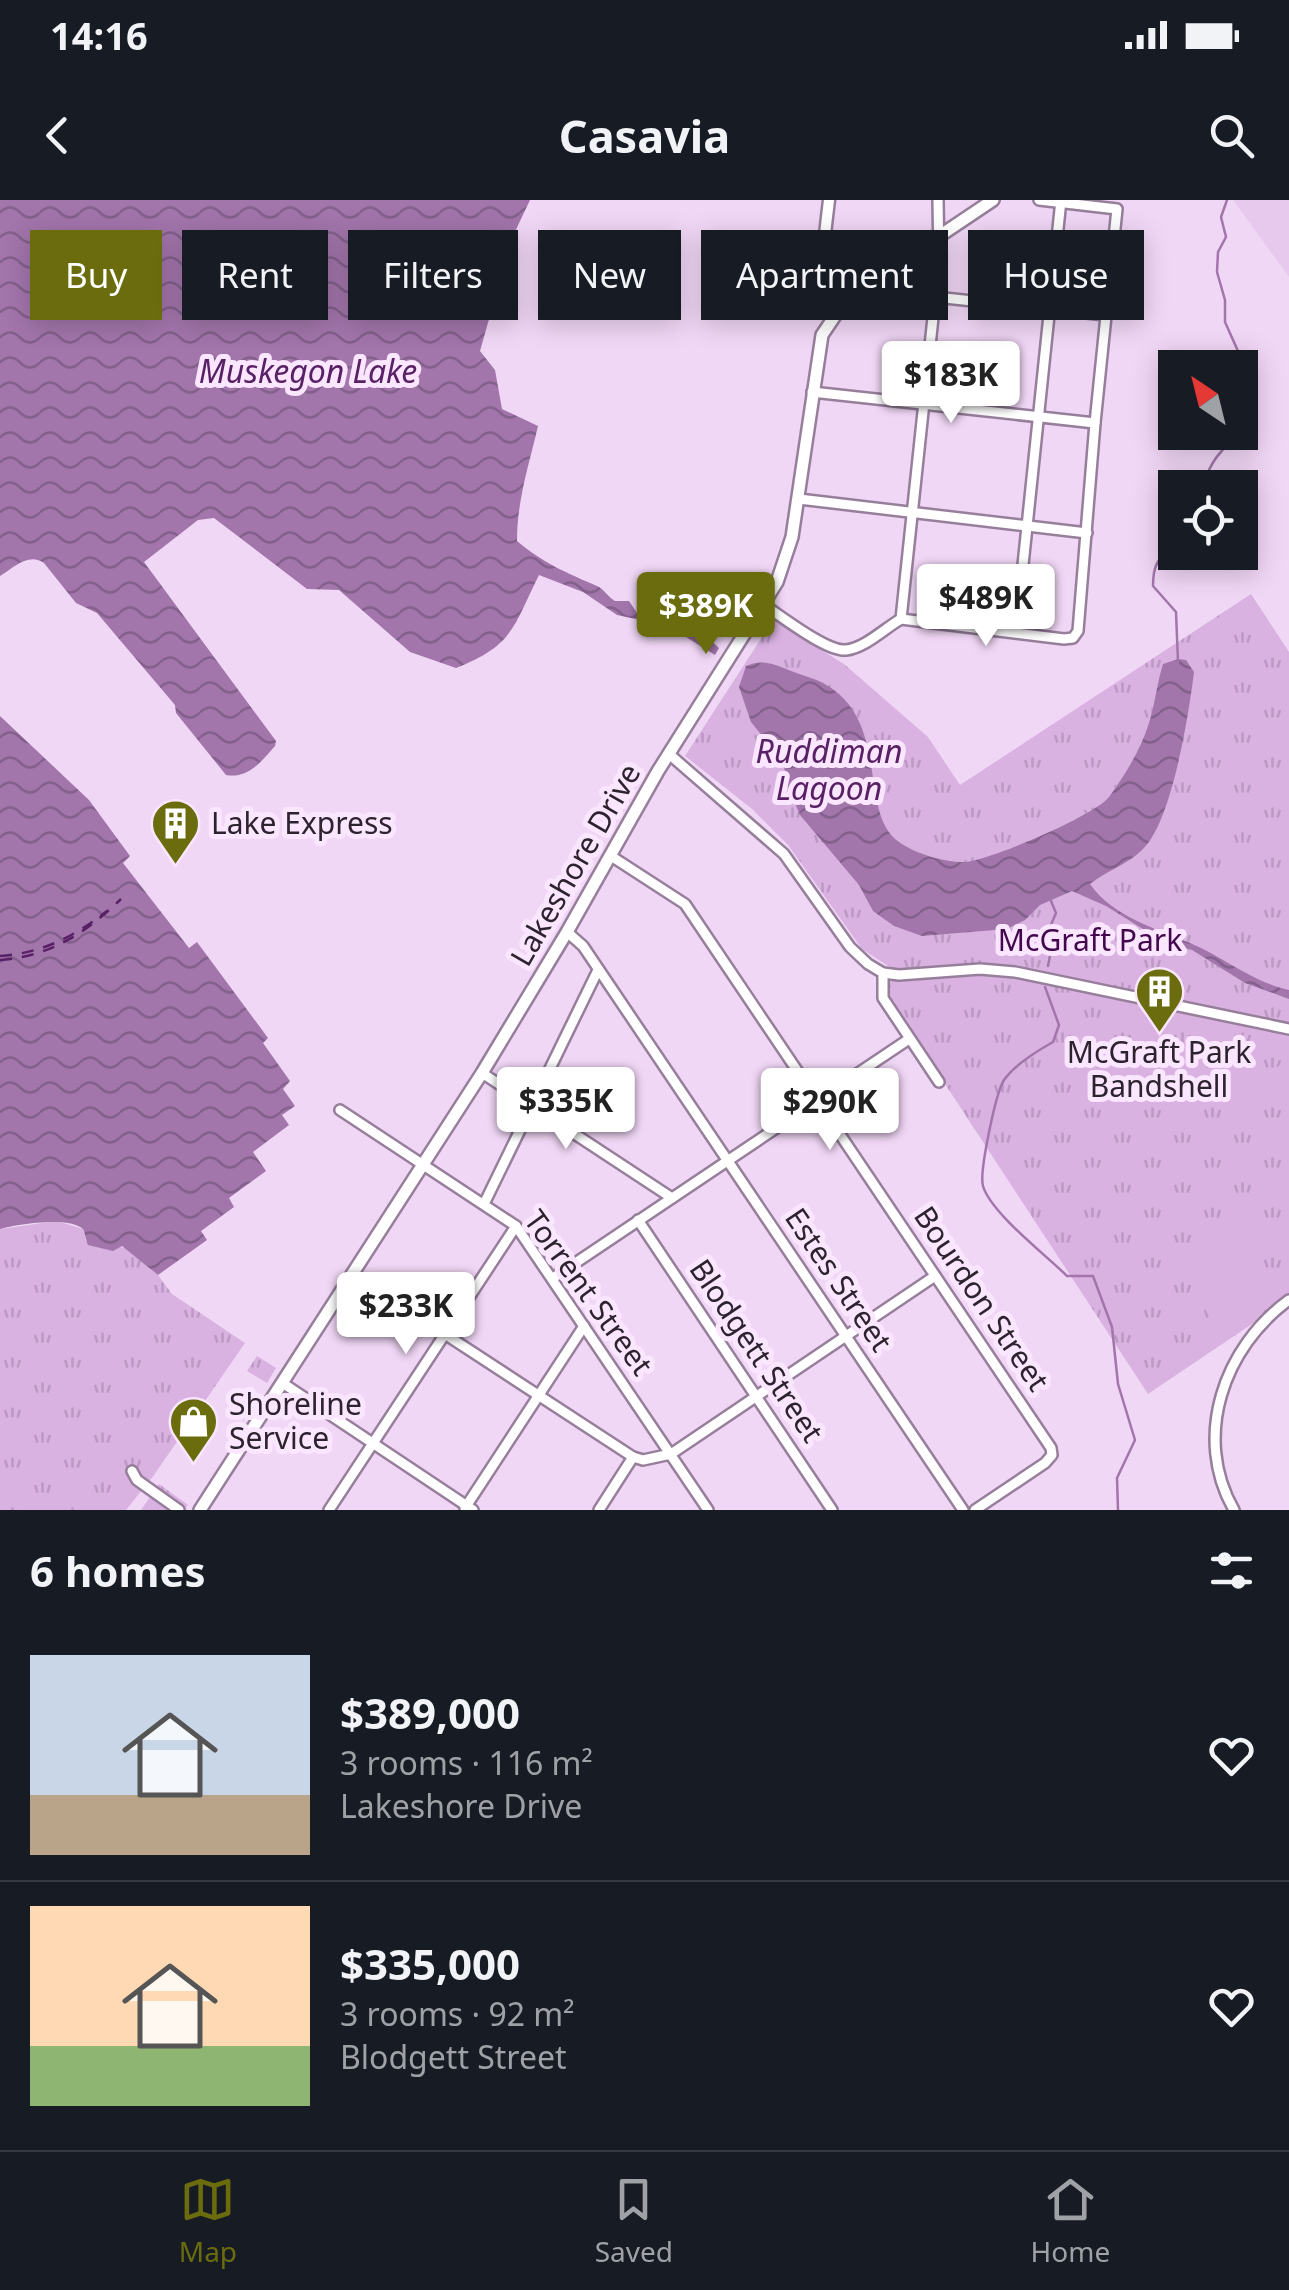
<!DOCTYPE html>
<meta charset="utf-8">
<style>
body{margin:0;font-family:"Noto Sans",sans-serif;background:#242831;color:#f1f3f6;height:100vh;display:flex;flex-direction:column;font-size:38px;white-space:nowrap}
*{box-sizing:border-box;margin:0}
p{font-size:32px;color:#9ea1a6}
.icon{flex:none;width:55px;height:55px;fill:none;stroke:currentColor;stroke-width:2;stroke-linecap:round;stroke-linejoin:round}
.map{position:relative;height:1310px;overflow:hidden}
.sheet{display:flex;flex-direction:column;background:#171b24;flex:1}
.sheet>*{flex:none}
.hud{position:absolute;left:30px;top:30px;width:1230px;height:90px;display:flex;gap:20px}
.needle{width:65px;rotate:325deg}
.controls{position:absolute;left:1158px;top:150px;display:grid;gap:20px}
.controls a{display:grid;place-items:center;width:100px;height:100px;border-radius:0px;background:#171b24;box-shadow:0 5px 25px #0003;font-size:50px}
.price{position:absolute;translate:-50% -85px;padding:0 22px;border-radius:10px;background:#fff;color:#222;font-size:32px;line-height:65px;filter:drop-shadow(0 2px 5px #0008)}
.price::after{content:'';position:absolute;left:50%;top:60px;width:30px;height:22px;margin-left:-15px;background:inherit;clip-path:polygon(0 0,100% 0,50% 100%)}
.price.selected{background:#6a6c0d;color:#fff}
ul{padding:0;list-style:none}
li{display:flex;align-items:center;gap:30px;height:250px;padding:0 30px}
li+li{border-top:2px solid #363941}
li span{display:grid;place-items:center;flex:none;width:280px;height:200px;border-radius:0px;color:#555}
li>.icon{margin-inline-start:auto}
span .icon{width:120px;height:120px;fill:#fffc;stroke-width:1}
li b{font-size:42px}
h2{display:flex;justify-content:space-between;align-items:center;height:120px;padding:0 30px;font-size:42px}
.pill{padding:0 35px;border-radius:0px;background:#171b24;box-shadow:0 5px 25px #0003;font-size:35px;line-height:90px}
.pill.selected{background:#6a6c0d;color:#fff}
.status{display:flex;justify-content:space-between;align-items:center;height:70px;padding:0 50px;background:#171b24;direction:ltr}
.status svg{height:28px;fill:currentColor}
header{display:flex;justify-content:space-between;align-items:center;height:130px;padding:0 30px;background:#171b24;font-size:45px;font-weight:700}
.tab-bar{display:flex;justify-content:space-around;align-items:center;height:140px;border-top:2px solid #363941;background:#171b24;font-size:28px;color:#9ea1a6}
.tab-bar a{display:grid;justify-items:center;gap:5px}
.tab-bar .selected{color:#6a6c0d}
.map>svg:first-child{display:block}
.built{fill:#e7c9ed}
.park{fill:url(#park-tufts)}
.garden{fill:#dab2e2}
.water{fill:url(#water-waves)}
.lines{fill:none;stroke-linecap:round;stroke-linejoin:round}
.stream{stroke:#a275ab;stroke-width:2.5}
.ferry{stroke:#592165;stroke-width:2.5;stroke-dasharray:12 10;stroke-linecap:butt}
.minor-casing{stroke:#977f9c;stroke-width:14}
.tertiary-casing{stroke:#977f9c;stroke-width:15}
.secondary-casing{stroke:#977f9c;stroke-width:16}
.minor{stroke:#fff;stroke-width:9}
.tertiary{stroke:#fff;stroke-width:10}
.secondary{stroke:#fff;stroke-width:11}
.labels{text-anchor:middle;stroke-width:10;stroke-linejoin:round;paint-order:stroke}
.poi-label{font-size:30px;fill:#2d232e;stroke:#fbe6ff;text-anchor:start}
.street-label{font-size:30px;fill:#2d232e;stroke:#fbe6ff}
.park-label{font-size:30px;fill:#43074e;stroke:#fbe6ff}
.water-label{font-size:32px;font-style:italic;fill:#592165;stroke:#fbe6ff}
</style>
<div class="status"><b>14:16</b><svg viewBox="0 0 49 12"><path d="M0 12V9h3v3zM5 12V6h3v6zM10 12V3h3v9zM15 12V0h3v12zM26 1h20v11H26zM47 4h2v5h-2z"/></svg></div>
<header><svg class="icon" aria-label="back" viewBox="0 0 24 24"><path d="M15 5l-7 7 7 7"/></svg>Casavia<svg class="icon" aria-label="search" viewBox="0 0 24 24"><circle cx="10" cy="10" r="6"/><path d="M15 15l6 6"/></svg></header>
<div class="map">
<svg width="1289" height="1310" viewBox="0 0 1289 1310">
<defs>
<pattern id="park-tufts" width="24" height="20" patternUnits="userSpaceOnUse" patternTransform="scale(2.5)"><rect width="24" height="20" fill="#dab2e2"/><path d="M3 7l-1-3M5 7V3M7 7l1-3M15 17l-1-3M17 17v-4M19 17l1-3" fill="none" stroke="#bb99c2"/></pattern>
<pattern id="water-waves" width="16" height="10" patternUnits="userSpaceOnUse" patternTransform="scale(2.5)"><rect width="16" height="10" fill="#a275ab"/><path d="M0 5q4-4 8 0t8 0" fill="none" stroke="#84608c"/></pattern>
</defs>
<rect width="100%" height="100%" fill="#f1d7f6"/>
<polygon class="built" points="1233,0 1289,0 1289,77"/>
<g class="park">
<polygon points="1251,394 1289,452 1289,1099 1148,1194 892,803 889,792 891,768 862,749 788,645 752,609 685,556 773,420 844,464 928,537 960,585"/>
<polygon points="57,1021 83,1029 86,1041 126,1048 158,1075 172,1094 245,1143 154,1275 126,1310 0,1310 0,1029"/>
<polygon points="257,1156 276,1168 267,1183 247,1171"/>
<polygon points="159,1284 188,1305 184,1310 141,1310"/>
</g>
<g class="garden">
<polygon points="1286,861 1289,866 1289,884 1271,896 1265,888 1236,908 1224,890 1250,873 1257,881"/>
<path d="M 1246,1021 C 1279,1067 1261,1105 1220,1135 L 1177,1060 Z"/>
</g>
<g class="water">
<path d="M 0,0 L 530,0 L 512,38 L 480,151 L 495,170 L 502,209 L 538,226 C 529,265 517,300 517,341 C 543,363 567,373 597,386 C 604,389 608,397 615,401 L 629,401 L 639,416 L 675,423 L 701,437 L 706,436 L 719,448 L 715,455 L 668,426 L 617,415 L 583,392 L 539,375 C 513,427 514,445 456,468 L 410,452 L 339,390 L 307,389 L 214,318 L 198,320 L 144,362 L 276,541 L 275,546 C 262,561 248,579 226,575 L 176,513 L 175,505 L 97,413 L 76,403 L 44,363 C 29,352 14,367 0,376 Z"/>
<path d="M 1178,459 L 1186,460 L 1194,472 C 1189,513 1172,623 1142,650 C 1128,664 1106,671 1090,684 C 1112,716 1156,729 1190,743 C 1224,757 1252,782 1289,790 L 1289,799 L 1245,783 L 1192,750 L 1167,744 L 1106,706 L 1072,691 L 1040,705 L 1025,720 L 1007,729 L 922,736 L 894,726 L 873,711 L 859,685 L 800,615 L 788,587 L 783,562 L 751,522 L 739,487 L 746,466 C 764,458 775,465 794,472 C 804,476 814,478 823,483 C 892,520 857,613 899,642 C 916,654 943,662 964,662 C 988,661 1094,616 1109,597 C 1125,575 1141,549 1149,523 C 1155,504 1157,483 1163,464 Z"/>
<path d="M 0,516 L 89,600 L 130,656 L 123,663 L 189,748 L 197,742 L 268,838 L 263,843 L 290,881 L 283,889 L 295,906 L 282,915 L 289,925 L 253,952 L 266,971 L 229,998 L 234,1007 L 201,1031 L 207,1040 L 158,1075 L 122,1046 L 113,1051 L 88,1045 C 87,1044 84,1030 83,1029 C 69,1016 17,1024 0,1029 Z"/>
</g>
<g class="lines">
<g class="stream">
<path d="M 1203,288 C 1205,276 1213,260 1221,252 C 1225,246 1234,244 1239,236 C 1245,227 1246,217 1253,208 L 1249,191 L 1250,178 L 1225,122 L 1225,100 L 1217,72 L 1218,52 L 1226,37 L 1221,17 L 1227,0"/>
<path d="M 1175,348 C 1157,356 1153,367 1153,386 L 1176,412 L 1178,462"/>
<polyline points="1048,766 1051,750 1047,734 1056,713 1051,701"/>
<path d="M 1045,787 L 1059,825 L 1053,842 C 1037,851 1015,864 1004,880 C 996,892 979,972 983,986 C 991,1013 1046,1055 1067,1076 L 1093,1076 L 1112,1127 L 1118,1184 L 1135,1240 L 1117,1278 L 1118,1310"/>
</g>
<g class="ferry">
<path d="M 0,756 C 42,753 74,737 107,711"/>
<path d="M 0,760 C 51,756 84,734 121,699"/>
</g>
<defs>
<g id="minor">
<polyline points="935,97 1105,115"/>
<polyline points="812,192 1095,223"/>
<polyline points="799,299 1087,333"/>
<path d="M 764,405 C 781,416 827,452 846,450 C 865,448 885,428 901,419 L 939,61 L 938,0"/>
<polyline points="901,419 1064,439 1073,438 1078,431 1095,223 1117,9 1039,0"/>
<polyline points="1016,432 1061,0"/>
<polyline points="669,554 784,654 850,747 868,764 883,773 899,775 980,769 1015,772 1289,829"/>
<polyline points="611,656 685,704 1051,1248 1052,1255 1045,1263 975,1310"/>
<polyline points="567,732 583,746 963,1310"/>
<polyline points="883,773 883,798 939,882"/>
<polyline points="482,873 672,998"/>
<polyline points="340,910 516,1026 708,1310"/>
<polyline points="484,1004 598,770"/>
<polyline points="638,1020 832,1310"/>
<polyline points="353,1074 633,1257"/>
<polyline points="553,1078 909,839"/>
<polyline points="284,1184 473,1310"/>
<polyline points="132,1271 137,1280 179,1310"/>
<polyline points="465,1308 584,1126"/>
<polyline points="329,1310 516,1026"/>
<polyline points="599,1310 633,1257 643,1260 671,1254 935,1076"/>
<path d="M 1234,1310 C 1192,1237 1224,1147 1289,1100"/>
</g>
<path id="tertiary" d="M 829,0 C 824,45 818,60 847,98"/>
<polyline id="secondary" points="200,1310 482,873 567,732 658,571 777,382 792,337 822,135 847,98 993,0"/>
</defs>
<use href="#minor" class="minor-casing"/>
<use href="#tertiary" class="tertiary-casing"/>
<use href="#secondary" class="secondary-casing"/>
<use href="#minor" class="minor"/>
<use href="#tertiary" class="tertiary"/>
<use href="#secondary" class="secondary"/>
</g>
<defs>
<symbol id="building-pin" viewBox="-11 -11 22 30"><path d="M0 17L-7.5 6A9.5 9.5 0 1 1 7.5 6Z" fill="#6a6c0d" stroke="#fbe6ff"/><path d="M-4-6H4V6H1V3H-1V6H-4ZM-2.5-4.3h1.7v1.8h-1.7ZM.8-4.3h1.7v1.8H.8ZM-2.5-1h1.7V.8h-1.7ZM.8-1h1.7V.8H.8Z" fill="#fff"/></symbol>
<symbol id="shop-pin" viewBox="-11 -11 22 30"><path d="M0 17L-7.5 6A9.5 9.5 0 1 1 7.5 6Z" fill="#6a6c0d" stroke="#fbe6ff"/><path d="M-5-2.5h2.3a2.7 3.5 0 0 1 5.4 0H5L5.5 6h-11ZM-1.5-2.5h3a1.5 2.3 0 0 0-3 0Z" fill="#fff"/></symbol>
</defs>
<g fill-rule="evenodd">
<use href="#building-pin" x="148" y="596" width="55" height="75"/>
<use href="#building-pin" x="1132" y="764" width="55" height="75"/>
<use href="#shop-pin" x="166" y="1194" width="55" height="75"/>
</g>
<g class="labels">
<g class="poi-label">
<text x="211" y="634">Lake Express</text>
<text x="1159" y="863" text-anchor="middle">McGraft Park<tspan x="1159" dy="34">Bandshell</tspan></text>
<text x="229" y="1215">Shoreline<tspan x="229" dy="34">Service</tspan></text>
</g>
<g class="street-label">
<text transform="translate(576 665) rotate(-60)" y="10">Lakeshore Drive</text>
<text transform="translate(838 1080) rotate(56)" y="10">Estes Street</text>
<text transform="translate(588 1093) rotate(54)" y="10">Torrent Street</text>
<text transform="translate(981 1099) rotate(56)" y="10">Bourdon Street</text>
<text transform="translate(756 1151) rotate(56)" y="10">Blodgett Street</text>
</g>
<g class="park-label">
<text x="1090" y="751">McGraft Park</text>
</g>
<g class="water-label">
<text x="308" y="183">Muskegon Lake</text>
<text x="829" y="563">Ruddiman<tspan x="829" dy="37">Lagoon</tspan></text>
</g>
</g>
</svg>
<div class="controls">
<a><svg class="needle" viewBox="-14 -14 28 28"><path d="M0-13l5 13h-10z" fill="#e53935"/><path d="M0 13l5-13h-10z" fill="#9ea1a6"/></svg></a>
<a><svg class="icon" aria-label="locate" viewBox="0 0 24 24"><circle cx="12" cy="12" r="6"/><path d="M12 2v4M12 18v4M2 12h4M18 12h4"/></svg></a>
</div>
<b class="price" style="left:951px;top:226px">$183K</b>
<b class="price" style="left:986px;top:449px">$489K</b>
<b class="price selected" style="left:706px;top:457px">$389K</b>
<b class="price" style="left:566px;top:952px">$335K</b>
<b class="price" style="left:830px;top:953px">$290K</b>
<b class="price" style="left:406px;top:1157px">$233K</b>
<div class="hud">
<a class="pill selected">Buy</a>
<a class="pill">Rent</a>
<a class="pill">Filters</a>
<a class="pill">New</a>
<a class="pill">Apartment</a>
<a class="pill">House</a>
</div>
</div>
<section class="sheet">
<h2>6 homes<svg class="icon" aria-label="filters" viewBox="0 0 24 24"><path d="M4 7h16M4 17h16"/><circle cx="9" cy="7" r="2"/><circle cx="15" cy="17" r="2"/></svg></h2>
<ul>
<li><span style="background:linear-gradient(#c9d6e8 70%,#b9a48a 0)"><svg class="icon" aria-label="home" viewBox="0 0 24 24"><path d="M3 11l9-7 9 7M6 9v11h12V9"/></svg></span><div><b>$389,000</b><p>3 rooms · 116 m²</p><p>Lakeshore Drive</p></div><svg class="icon" aria-label="heart" viewBox="0 0 24 24"><path d="M12 20l-8-8c-3-5 5-10 8-4 3-6 11-1 8 4z"/></svg></li>
<li><span style="background:linear-gradient(#ffd9b3 70%,#8fb573 0)"><svg class="icon" aria-label="home" viewBox="0 0 24 24"><path d="M3 11l9-7 9 7M6 9v11h12V9"/></svg></span><div><b>$335,000</b><p>3 rooms · 92 m²</p><p>Blodgett Street</p></div><svg class="icon" aria-label="heart" viewBox="0 0 24 24"><path d="M12 20l-8-8c-3-5 5-10 8-4 3-6 11-1 8 4z"/></svg></li>
</ul>
</section>
<nav class="tab-bar">
<a class="selected"><svg class="icon" aria-label="map" viewBox="0 0 24 24"><path d="M3 6l6-2 6 2 6-2v14l-6 2-6-2-6 2zM9 4v14M15 6v14"/></svg>Map</a>
<a><svg class="icon" aria-label="saved" viewBox="0 0 24 24"><path d="M7 4h10v16l-5-4-5 4z"/></svg>Saved</a>
<a><svg class="icon" aria-label="home" viewBox="0 0 24 24"><path d="M3 11l9-7 9 7M6 9v11h12V9"/></svg>Home</a>
</nav>
